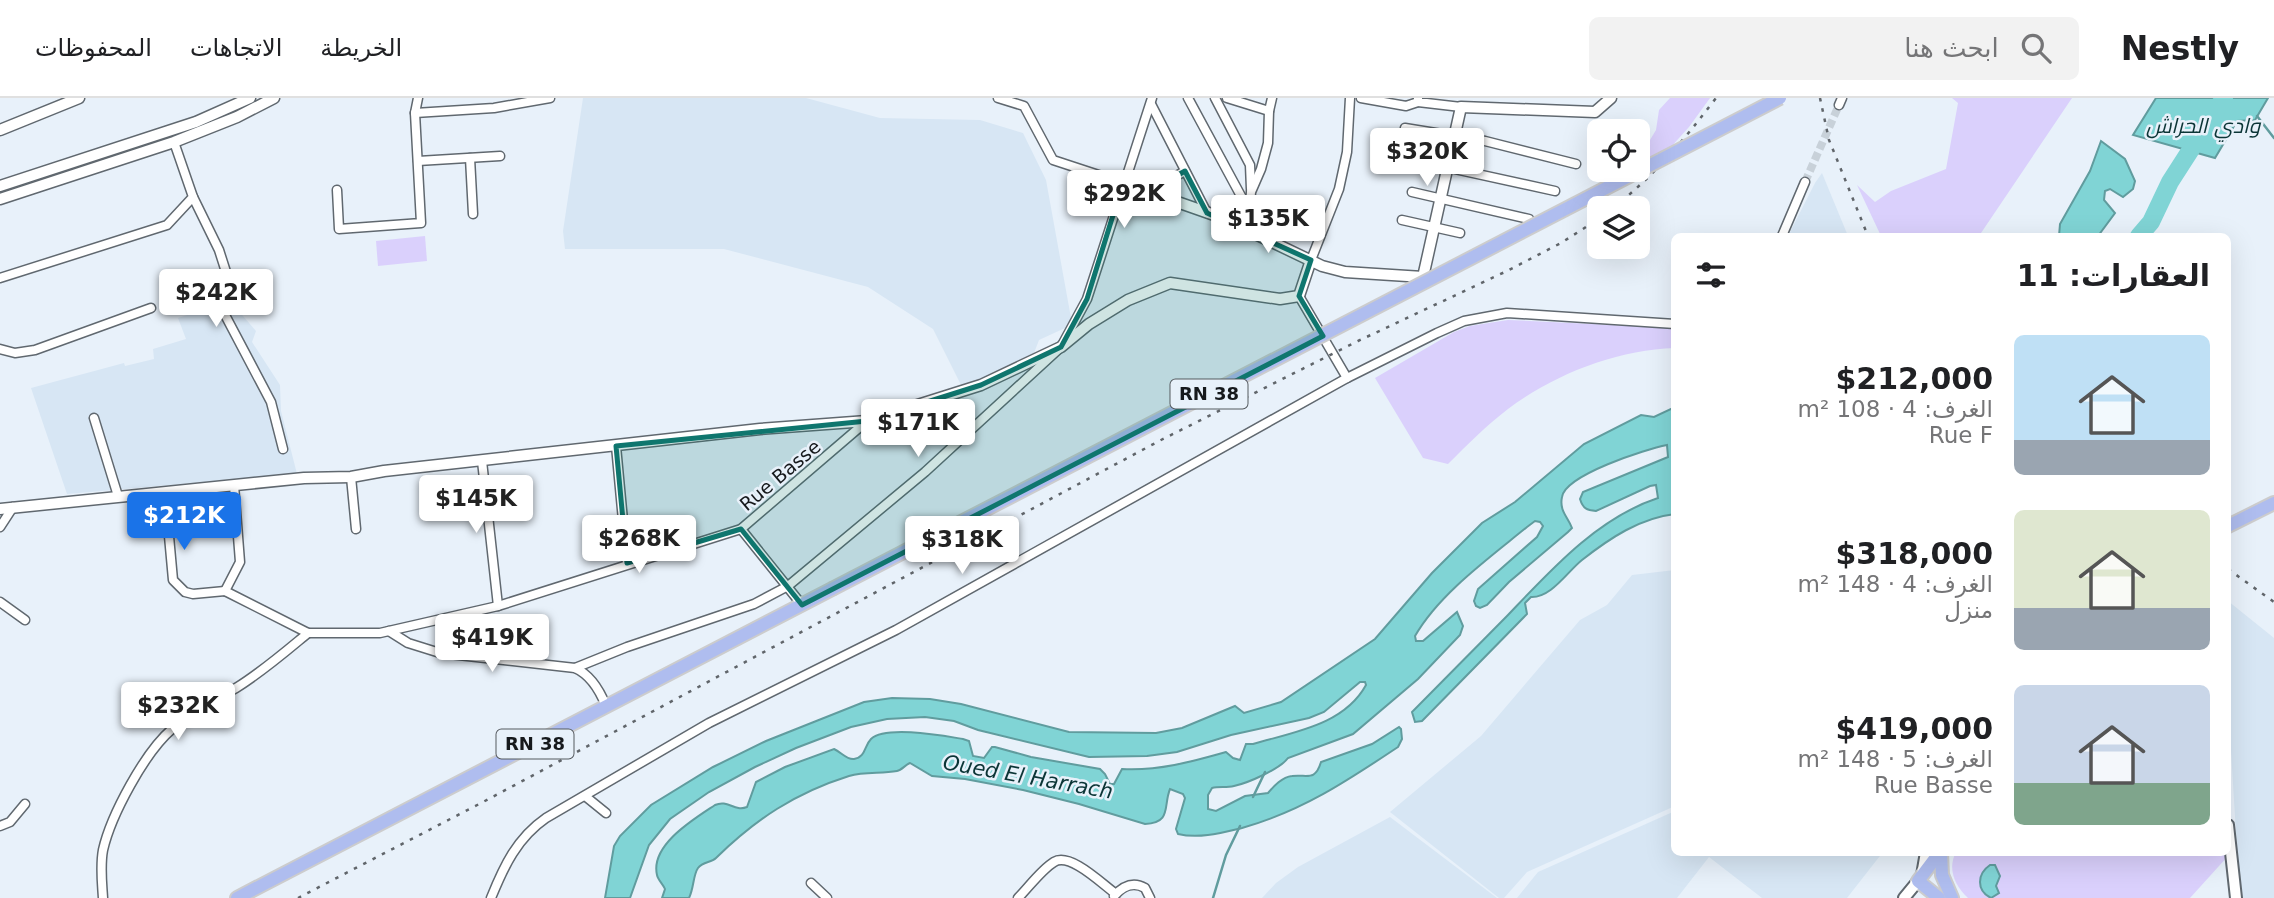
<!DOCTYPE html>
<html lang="ar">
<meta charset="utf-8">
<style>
body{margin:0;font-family:"DejaVu Sans",Cairo,sans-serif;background:#f2f2f2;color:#202124;direction:rtl;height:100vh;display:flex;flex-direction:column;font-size:26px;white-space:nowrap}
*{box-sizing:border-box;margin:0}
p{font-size:23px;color:#757577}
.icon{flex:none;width:38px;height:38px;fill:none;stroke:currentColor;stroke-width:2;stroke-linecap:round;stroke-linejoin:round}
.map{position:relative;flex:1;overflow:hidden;direction:ltr}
.details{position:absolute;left:1671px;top:135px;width:560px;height:623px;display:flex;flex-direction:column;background:#fff;border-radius:10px;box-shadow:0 7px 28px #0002;direction:rtl}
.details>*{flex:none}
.buttons{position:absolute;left:1587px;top:21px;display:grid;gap:14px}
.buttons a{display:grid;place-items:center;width:63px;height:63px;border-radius:10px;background:#fff;box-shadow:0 7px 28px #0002;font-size:35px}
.price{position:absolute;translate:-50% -60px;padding:0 16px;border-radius:7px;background:#fff;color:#222;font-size:23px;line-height:46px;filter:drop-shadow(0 2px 4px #0008)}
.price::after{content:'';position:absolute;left:50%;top:42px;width:21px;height:16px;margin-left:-10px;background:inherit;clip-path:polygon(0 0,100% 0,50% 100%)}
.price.selected{background:#1a73e8;color:#fff}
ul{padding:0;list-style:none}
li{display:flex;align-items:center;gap:21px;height:175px;padding:0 21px}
li span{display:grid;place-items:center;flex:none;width:196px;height:140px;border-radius:10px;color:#555}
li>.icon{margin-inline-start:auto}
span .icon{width:84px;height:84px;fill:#fffc;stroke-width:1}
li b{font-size:30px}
h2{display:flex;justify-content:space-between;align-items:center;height:84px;padding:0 21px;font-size:30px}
header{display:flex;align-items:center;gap:42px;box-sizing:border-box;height:98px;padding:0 35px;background:#fff;border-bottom:2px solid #e0e0e0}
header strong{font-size:33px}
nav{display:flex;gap:38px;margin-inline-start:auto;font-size:24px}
.search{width:490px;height:63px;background:#f2f2f2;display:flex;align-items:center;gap:18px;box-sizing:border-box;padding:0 24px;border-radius:10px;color:#757577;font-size:26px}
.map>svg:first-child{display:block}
.built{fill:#d7e6f4}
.green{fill:#dad0fc}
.water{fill:#80d4d5;stroke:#609c9e;stroke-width:2}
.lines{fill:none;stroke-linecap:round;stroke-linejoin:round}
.stream{stroke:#609c9e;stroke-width:2.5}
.river{stroke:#80d4d5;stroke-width:18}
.minor-tunnel{stroke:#c8d1d9;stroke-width:8;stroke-dasharray:8 4;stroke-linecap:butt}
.minor-casing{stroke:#60686f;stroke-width:11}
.tertiary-casing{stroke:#60686f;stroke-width:13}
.secondary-casing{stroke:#60686f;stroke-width:14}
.primary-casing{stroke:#cccccd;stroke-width:16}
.minor{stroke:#fff;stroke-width:8}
.tertiary{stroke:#fff;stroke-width:10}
.secondary{stroke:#fff;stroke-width:10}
.primary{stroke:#afbdef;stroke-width:12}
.rail{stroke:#60656a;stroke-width:2.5;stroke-dasharray:3.5 7;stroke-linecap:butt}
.primary-bridge-casing{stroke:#cccccd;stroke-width:16;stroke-linecap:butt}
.primary-bridge{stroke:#afbdef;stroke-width:12}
.marked{fill:#0f766e;fill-opacity:0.2;stroke:#0f766e;stroke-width:5;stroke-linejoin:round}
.labels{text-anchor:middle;stroke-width:5;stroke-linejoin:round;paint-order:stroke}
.shield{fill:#e8f1fa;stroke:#555a5f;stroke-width:2}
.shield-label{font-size:18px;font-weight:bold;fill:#16191c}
.street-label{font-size:19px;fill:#16191c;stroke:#e8f1fa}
.water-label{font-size:21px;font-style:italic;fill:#0b3536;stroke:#e8f1fa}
</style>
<header>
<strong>Nestly</strong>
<div class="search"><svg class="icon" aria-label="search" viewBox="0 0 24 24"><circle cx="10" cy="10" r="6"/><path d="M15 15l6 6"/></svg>ابحث هنا</div>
<nav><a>الخريطة</a><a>الاتجاهات</a><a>المحفوظات</a></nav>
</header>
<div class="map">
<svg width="2274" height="800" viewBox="0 0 2274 800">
<rect width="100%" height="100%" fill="#e8f1fa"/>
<g class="built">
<polygon points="583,0 806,0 880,20 980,22 1023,35 1046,82 1071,220 1065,230 1039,242 1031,263 962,289 933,231 868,189 724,151 565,151 563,133"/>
<polygon points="1822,75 1848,138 1788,138 1815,85"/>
<polygon points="230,203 256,233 252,244 280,287 281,313 297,376 67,396 31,290 124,265 125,268 154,261 153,251 186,241 178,220"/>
<polygon points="1675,472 1675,708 1527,774 1504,800 1499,800 1390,714 1481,638 1580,522 1607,507 1632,477"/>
<polygon points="2228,503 2274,540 2274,800 2240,800 2231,653 2228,647"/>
<polygon points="1675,713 1675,754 1883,754 1847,800 1762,800 1709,759 1677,800 1517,800 1538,774"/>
<polygon points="1390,719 1497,800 1262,800 1276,785 1298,769"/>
</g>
<g class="green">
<polygon points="1670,0 1710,0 1689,29 1660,61 1638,71 1638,62 1656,32 1659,12"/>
<polygon points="1952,0 2072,0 1979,138 1881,138 1857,87 1875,104 1891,93 1946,71 1958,5"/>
<polygon points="425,138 427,163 378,168 376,143"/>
<path d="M 1508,222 L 1675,230 L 1675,250 C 1616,252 1555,276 1508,311 C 1486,328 1467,347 1448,366 L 1423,360 L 1375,280 L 1454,234 L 1470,228 Z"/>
<path d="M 1956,754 L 2228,754 L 2229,757 L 2190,800 L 1968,800 C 1955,788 1947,771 1956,754 Z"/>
</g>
<g class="water">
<polygon points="2156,0 2268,0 2255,22 2237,23 2215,60 2133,37"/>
<polygon points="2101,43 2125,61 2135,83 2133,91 2123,99 2110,91 2105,93 2104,102 2115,115 2098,138 2059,138 2060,126 2090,73"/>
<path d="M 1675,309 L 1675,416 C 1640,420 1610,440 1582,462 C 1567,474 1551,500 1531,499 L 1525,505 L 1527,516 L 1422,623 L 1415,624 L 1412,614 C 1444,582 1475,550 1507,518 C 1550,473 1597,420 1658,400 L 1656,387 L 1650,388 L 1596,413 C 1587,412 1583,411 1580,401 L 1583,394 L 1668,359 L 1667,347 C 1646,351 1565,377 1562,399 C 1559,413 1568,419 1572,430 L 1568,434 L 1509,484 L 1487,507 L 1480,510 L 1476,508 L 1474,503 L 1478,491 L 1537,439 L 1543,428 L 1540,424 L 1535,423 L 1527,429 C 1489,460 1439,496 1415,538 L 1416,543 L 1423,543 L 1457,514 L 1463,528 L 1460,537 L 1418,581 L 1353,636 L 1288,660 C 1280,671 1248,685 1234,688 C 1226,690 1219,688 1212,690 L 1208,697 L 1208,711 L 1216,713 L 1245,698 L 1268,695 C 1274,688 1282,679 1292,678 C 1307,676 1315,684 1321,664 L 1372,646 L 1399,629 L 1401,631 L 1402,641 L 1398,649 C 1347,683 1302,713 1242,730 C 1221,735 1199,741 1178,736 L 1176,731 L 1185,700 L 1183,696 L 1170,691 C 1163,708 1172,725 1145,726 L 1079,706 L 1023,692 L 965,681 L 932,678 L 910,665 C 905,667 902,672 897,673 C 881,676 865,673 849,678 C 795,695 756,721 716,760 C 711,765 703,763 698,770 C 693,777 694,790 689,800 L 662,800 L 665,791 C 663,786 658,782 657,777 C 650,747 694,721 715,707 C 728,701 734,714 747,709 L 756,684 L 785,669 L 834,651 C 841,654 847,662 854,661 C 866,659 864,648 871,641 C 886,627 944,638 963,641 L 969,643 L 973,658 L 984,660 L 992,649 L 995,649 L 1031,659 L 1100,671 L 1105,676 L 1110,686 L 1114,686 L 1122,671 C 1158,673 1191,664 1226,654 L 1233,660 L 1240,662 L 1246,646 L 1253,646 C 1294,634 1344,627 1366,587 L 1365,584 L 1360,584 L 1324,614 L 1309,620 L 1231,637 L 1177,654 L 1147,658 L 1089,659 L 978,632 L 954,623 L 925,619 L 887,621 L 851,629 L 796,650 L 755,669 L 709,694 L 670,721 L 649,747 L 630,800 L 605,800 L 614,748 L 620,738 L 651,707 L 713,669 L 766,643 L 864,604 L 892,600 L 930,601 L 961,606 L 1069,634 L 1156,635 L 1182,630 L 1235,608 L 1244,615 L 1281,604 L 1375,541 L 1432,475 L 1482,425 L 1515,404 L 1584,346 L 1641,317 L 1654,319 Z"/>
<path d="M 1990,767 L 1995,767 L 2000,778 L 1996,788 L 1999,795 L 1991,800 C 1976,792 1977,776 1990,767 Z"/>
</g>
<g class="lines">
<g class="stream">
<polyline points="2257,18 2274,40"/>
<polyline points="1253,699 1265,674"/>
<polyline points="1213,800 1226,757 1240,728"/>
</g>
<polyline class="river" points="2139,138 2151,124 2170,84 2224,0"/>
<polyline class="minor-tunnel" points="1805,84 1839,7"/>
<defs>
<g id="minor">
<polyline points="998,0 1024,8 1053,62 1123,85"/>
<polyline points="1188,0 1248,111"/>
<polyline points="1215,0 1250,67 1251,91"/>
<polyline points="1227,0 1269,13"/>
<polyline points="1361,0 1406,8 1418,4"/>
<polyline points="1418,0 1418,4 1461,9"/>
<polyline points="1151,6 1207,115"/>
<polyline points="1839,7 1842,0"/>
<polyline points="415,15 494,10 550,0"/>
<polyline points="1405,30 1485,43 1576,66"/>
<polyline points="470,60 473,116"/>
<polyline points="418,63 500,58"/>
<polyline points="1418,63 1555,93"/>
<polyline points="337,92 339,131 421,125 415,15 418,0"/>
<polyline points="1148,94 1185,73"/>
<polyline points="1412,94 1529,121"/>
<polyline points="193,99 219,152 227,177 224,215 271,304 283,351"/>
<polyline points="1402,122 1460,135"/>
<polyline points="1248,131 1251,94 1261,71 1268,45 1269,13 1272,0"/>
<polyline points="1782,138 1805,84"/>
<polyline points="1311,162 1339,91 1347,54 1350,0"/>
<polyline points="0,180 167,127 193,99 174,44"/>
<polyline points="1299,198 1347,280"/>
<polyline points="0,251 15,255 35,252 151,210"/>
<polyline points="94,320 118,398"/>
<polyline points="616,348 627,465"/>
<polyline points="482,363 498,508"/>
<polyline points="351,379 356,431"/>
<polyline points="165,394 173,482 185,494 193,496 225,493"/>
<polyline points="0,429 13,409"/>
<polyline points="741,431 802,507"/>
<polyline points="225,493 308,535 380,535 498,508 741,431 867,323"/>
<polyline points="225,493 240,464 234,387"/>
<polyline points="0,504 25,522"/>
<path d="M 389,533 L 408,545 L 440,555 L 575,570 C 591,577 600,593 606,608"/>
<polyline points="575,570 627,549 754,506 788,488 925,374 1061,249 1087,201 1152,0"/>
<polyline points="585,698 606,715"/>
<polyline points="0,728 10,724 25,706"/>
<polyline points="811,785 827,800"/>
<path d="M 1114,798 C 1123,788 1133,783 1145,790 L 1150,800"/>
<path d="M 103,800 C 102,784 100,768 103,752 C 111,717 145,654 172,631 C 190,614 214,603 236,590 C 262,574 285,554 308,535"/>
<path d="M 491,800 C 504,768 517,740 546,720 L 709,625 L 896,532 L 1347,280 L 1437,235 L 1464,223 L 1507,215 L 1675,226"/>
<path d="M 1018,800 C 1029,789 1041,772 1054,764 C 1070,754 1102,786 1116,796"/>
</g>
<g id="tertiary">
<polyline points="0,32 79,0"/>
<polyline points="1123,85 1220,119 1322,168 1345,174 1423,179 1461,9 1595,14 1611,0"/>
<polyline points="0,88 196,24 250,0"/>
<polyline points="0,101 174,44 237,19 274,0"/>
<polyline points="0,411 304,380 351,379 384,373 760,331 867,323 981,287 1061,249 1089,226 1128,202 1170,185 1280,201 1299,198 1311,162"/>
</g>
<g id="secondary">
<polyline points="2228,727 2236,800"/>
<polyline points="1922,777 1926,754"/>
<polyline points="1904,800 1918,783"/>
</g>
<g id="primary">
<polyline points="2228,428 2274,405"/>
<polyline points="1941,754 1942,777 1952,800"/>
<polyline points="237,800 832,491"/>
<polyline points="1939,800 1918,783 1940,754"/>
</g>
</defs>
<use href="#minor" class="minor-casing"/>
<use href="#tertiary" class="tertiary-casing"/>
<use href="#secondary" class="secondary-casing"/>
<use href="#primary" class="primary-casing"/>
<use href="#minor" class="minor"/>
<use href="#tertiary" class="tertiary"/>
<use href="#secondary" class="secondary"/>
<use href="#primary" class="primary"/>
<g class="rail">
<polyline points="1820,0 1829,42 1868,138"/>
<path d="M 1613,110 C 1655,77 1684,42 1716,0"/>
<polyline points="2228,471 2274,504"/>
<polyline points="298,800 483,704 1161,342 1358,243 1507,173 1561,145 1600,120"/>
</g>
<defs>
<polyline id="primary-bridge" points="832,491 1780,0"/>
</defs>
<use href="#primary-bridge" class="primary-bridge-casing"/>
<use href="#primary-bridge" class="primary-bridge"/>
</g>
<path class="marked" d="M 1185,73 L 1207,115 L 1311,162 L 1299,198 L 1323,238 L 802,507 L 741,431 L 627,465 L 616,348 L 867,323 L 981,287 L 1061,249 L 1087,201 L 1123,85 L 1148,94 Z"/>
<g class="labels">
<g class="shield">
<rect x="1170.5" y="281.5" width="77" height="29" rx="5"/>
<rect x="496.5" y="631.5" width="77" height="29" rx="5"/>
</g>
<g class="shield-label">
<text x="1209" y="302">RN 38</text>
<text x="535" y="652">RN 38</text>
</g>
<g class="street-label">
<text transform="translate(780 377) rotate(-40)" y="7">Rue Basse</text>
</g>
<g class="water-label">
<text x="2203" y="35">وادي الحراش</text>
<text transform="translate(1028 679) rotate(10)" y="7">Oued El Harrach</text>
</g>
</g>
</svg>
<div class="buttons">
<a><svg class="icon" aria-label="locate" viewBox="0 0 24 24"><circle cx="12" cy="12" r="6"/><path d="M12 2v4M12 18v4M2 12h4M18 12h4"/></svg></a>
<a><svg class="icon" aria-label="layers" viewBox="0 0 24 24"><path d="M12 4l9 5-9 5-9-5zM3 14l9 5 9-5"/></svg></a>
</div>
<b class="price" style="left:1427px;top:90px">$320K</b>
<b class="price" style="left:1124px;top:132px">$292K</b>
<b class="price" style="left:1268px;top:157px">$135K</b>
<b class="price" style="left:216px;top:231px">$242K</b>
<b class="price" style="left:918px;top:361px">$171K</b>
<b class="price" style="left:476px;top:437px">$145K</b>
<b class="price selected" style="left:184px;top:454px">$212K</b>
<b class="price" style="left:639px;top:477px">$268K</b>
<b class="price" style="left:962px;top:478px">$318K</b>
<b class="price" style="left:492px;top:576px">$419K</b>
<b class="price" style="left:178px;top:644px">$232K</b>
<section class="details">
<h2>العقارات: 11<svg class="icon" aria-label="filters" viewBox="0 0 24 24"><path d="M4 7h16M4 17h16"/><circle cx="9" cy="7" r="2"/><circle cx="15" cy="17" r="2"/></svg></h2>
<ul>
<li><span style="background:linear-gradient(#bfe0f5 75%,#9aa5b1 0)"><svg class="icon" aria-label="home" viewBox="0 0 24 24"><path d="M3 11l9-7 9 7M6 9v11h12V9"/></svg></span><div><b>$212,000</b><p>الغرف: 4 · 108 m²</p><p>Rue F</p></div></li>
<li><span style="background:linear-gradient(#dfe7d0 70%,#9aa5b1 0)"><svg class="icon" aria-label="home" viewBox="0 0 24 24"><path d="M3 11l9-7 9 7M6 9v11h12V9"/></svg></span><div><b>$318,000</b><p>الغرف: 4 · 148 m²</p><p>منزل</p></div></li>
<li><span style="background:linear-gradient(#c9d6e8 70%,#7fa58c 0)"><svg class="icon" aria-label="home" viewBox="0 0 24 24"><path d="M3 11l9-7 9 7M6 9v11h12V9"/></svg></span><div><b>$419,000</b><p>الغرف: 5 · 148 m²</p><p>Rue Basse</p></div></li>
</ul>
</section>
</div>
